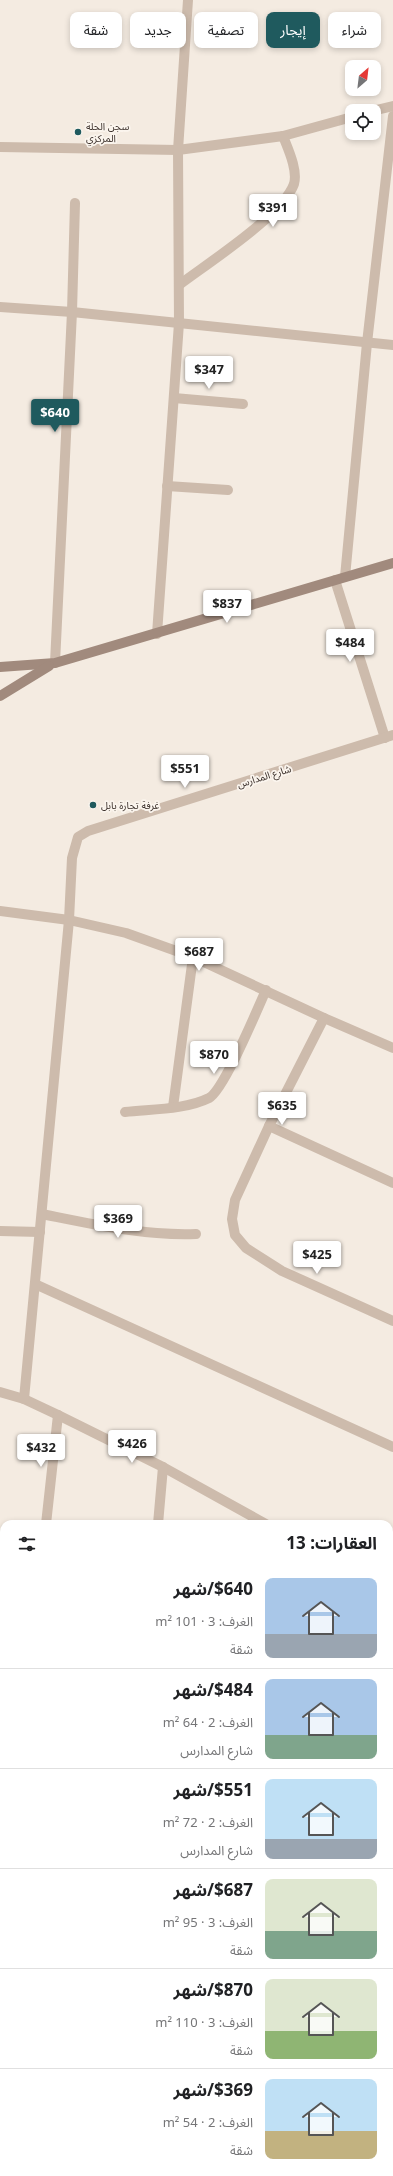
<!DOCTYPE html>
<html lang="ar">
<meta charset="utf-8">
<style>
body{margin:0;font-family:"Noto Sans","Noto Sans Arabic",sans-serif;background:#f6f6f6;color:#202124;direction:rtl;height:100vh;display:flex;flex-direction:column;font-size:15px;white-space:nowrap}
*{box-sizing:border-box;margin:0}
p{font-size:13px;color:#757577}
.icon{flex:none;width:22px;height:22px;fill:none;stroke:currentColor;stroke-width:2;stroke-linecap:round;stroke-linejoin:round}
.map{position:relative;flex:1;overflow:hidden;direction:ltr}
.drawer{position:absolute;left:0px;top:1520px;width:393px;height:656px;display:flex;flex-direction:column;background:#fff;border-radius:12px 12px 0 0;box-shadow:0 2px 6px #0003;direction:rtl}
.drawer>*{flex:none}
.hud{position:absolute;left:12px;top:12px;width:369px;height:36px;direction:rtl;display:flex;gap:8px}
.needle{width:26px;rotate:28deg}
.controls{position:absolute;left:345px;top:60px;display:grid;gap:8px}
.controls a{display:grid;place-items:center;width:36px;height:36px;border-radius:8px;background:#fff;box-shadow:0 2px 6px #0003;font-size:20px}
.price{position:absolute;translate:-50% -34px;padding:0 9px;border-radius:4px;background:#fff;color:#222;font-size:13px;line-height:26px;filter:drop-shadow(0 1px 2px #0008)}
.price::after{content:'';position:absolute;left:50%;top:24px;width:12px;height:9px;margin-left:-6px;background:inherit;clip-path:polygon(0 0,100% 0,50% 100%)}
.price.active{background:#1f5a5e;color:#fff}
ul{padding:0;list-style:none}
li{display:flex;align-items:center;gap:12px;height:100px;padding:0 16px}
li+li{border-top:1px solid #e0e0e0}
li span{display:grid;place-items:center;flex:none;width:112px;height:80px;border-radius:8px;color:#555}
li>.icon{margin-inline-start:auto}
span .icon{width:48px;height:48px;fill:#fffc;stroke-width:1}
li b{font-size:17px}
h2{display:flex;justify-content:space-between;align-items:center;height:48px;padding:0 16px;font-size:17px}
.chip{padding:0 14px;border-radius:8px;background:#fff;box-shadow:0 2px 6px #0003;font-size:14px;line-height:36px}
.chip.active{background:#1f5a5e;color:#fff}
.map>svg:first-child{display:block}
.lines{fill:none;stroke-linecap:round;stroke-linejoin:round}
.street{stroke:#cdbbac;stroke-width:10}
.secondary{stroke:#a18a7d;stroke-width:10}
.poi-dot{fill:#1f5a5e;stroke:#fbf5ee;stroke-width:1.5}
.labels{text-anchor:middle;stroke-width:3.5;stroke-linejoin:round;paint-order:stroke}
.poi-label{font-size:10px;fill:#3b302b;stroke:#fbf5ee;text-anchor:start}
.street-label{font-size:10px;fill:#3b302b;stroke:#fbf5ee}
</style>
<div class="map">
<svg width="393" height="2176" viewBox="0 0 393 2176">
<rect width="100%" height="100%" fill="#f4ebe1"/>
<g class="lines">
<g class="street">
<polyline points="372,111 393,106"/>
<polyline points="0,147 178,150 283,136 352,117"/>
<path d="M 179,285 C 208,263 283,215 294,184 C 298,170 288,149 283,136"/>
<polyline points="0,307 72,312 393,345"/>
<polyline points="174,398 243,404"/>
<polyline points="167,486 228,490"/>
<polyline points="345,577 367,343 393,116"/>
<polyline points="335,580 385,738"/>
<polyline points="157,634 179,323 178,150 188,0"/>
<polyline points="55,663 72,312 75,203"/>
<polyline points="0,911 69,920 126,933 193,957 324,1018 393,1048"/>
<polyline points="324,1018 269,1126 235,1200 232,1219 235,1235 246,1248 282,1271 393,1321"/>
<polyline points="173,1107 193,957"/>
<path d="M 125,1112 C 151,1109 185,1110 209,1098 C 224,1090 257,1010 266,990"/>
<polyline points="269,1126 393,1183"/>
<path d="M 42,1214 C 92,1224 145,1236 196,1234"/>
<polyline points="0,1231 40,1232"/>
<polyline points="35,1284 393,1447"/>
<polyline points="0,1392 24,1399 58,1415 163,1467 266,1524"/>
<polyline points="24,1399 69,920 72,858 78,837 88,831 393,735"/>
<polyline points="46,1524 58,1415"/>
<polyline points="158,1524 163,1467"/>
<polyline points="389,1571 393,1573"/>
<polyline points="389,1693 393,1677"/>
<polyline points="0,1694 4,1694"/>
<polyline points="389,1788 393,1791"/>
<polyline points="0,1832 4,1833"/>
<polyline points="0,1930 4,1931"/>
<polyline points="389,2119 393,2121"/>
<polyline points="389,2136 393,2127"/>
<polyline points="0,2155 4,2156"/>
<polyline points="64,2172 73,2176"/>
<polyline points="371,2176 373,2172"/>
</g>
<g class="secondary">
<polyline points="0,667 55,663 393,563"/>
<polyline points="0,696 49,666"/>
</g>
</g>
<g class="poi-dot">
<circle cx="78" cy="132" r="4"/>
<circle cx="93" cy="805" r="4"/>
</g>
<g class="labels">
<g class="poi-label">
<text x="86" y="130">سجن الحلة<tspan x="86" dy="12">المركزي</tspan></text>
<text x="101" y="809">غرفة تجارة بابل</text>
</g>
<g class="street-label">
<text transform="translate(264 776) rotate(-17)" y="4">شارع المدارس</text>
</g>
</g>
</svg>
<div class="controls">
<a><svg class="needle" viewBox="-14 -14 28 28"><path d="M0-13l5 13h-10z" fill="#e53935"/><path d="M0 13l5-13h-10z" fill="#757577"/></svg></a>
<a><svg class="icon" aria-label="locate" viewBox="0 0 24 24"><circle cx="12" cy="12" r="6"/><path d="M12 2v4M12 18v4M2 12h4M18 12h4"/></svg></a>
</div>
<b class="price" style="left:273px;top:228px">$391</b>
<b class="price" style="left:209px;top:390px">$347</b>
<b class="price active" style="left:55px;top:433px">$640</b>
<b class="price" style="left:227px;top:624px">$837</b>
<b class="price" style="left:350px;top:663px">$484</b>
<b class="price" style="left:185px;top:789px">$551</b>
<b class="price" style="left:199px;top:972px">$687</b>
<b class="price" style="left:214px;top:1075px">$870</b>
<b class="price" style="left:282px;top:1126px">$635</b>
<b class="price" style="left:118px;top:1239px">$369</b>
<b class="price" style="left:317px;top:1275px">$425</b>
<b class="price" style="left:132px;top:1464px">$426</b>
<b class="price" style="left:41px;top:1468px">$432</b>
<div class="hud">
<a class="chip">شراء</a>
<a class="chip active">إيجار</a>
<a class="chip">تصفية</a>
<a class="chip">جديد</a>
<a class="chip">شقة</a>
</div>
<section class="drawer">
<h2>العقارات: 13<svg class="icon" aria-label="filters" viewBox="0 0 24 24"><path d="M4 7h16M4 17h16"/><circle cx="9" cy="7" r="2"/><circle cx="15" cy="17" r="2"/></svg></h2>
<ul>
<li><span style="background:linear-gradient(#a9c7e8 70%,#9aa5b1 0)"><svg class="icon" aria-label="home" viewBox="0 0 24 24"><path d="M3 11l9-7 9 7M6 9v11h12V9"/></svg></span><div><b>$640/شهر</b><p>الغرف: 3 · 101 m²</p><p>شقة</p></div></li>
<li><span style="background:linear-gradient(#a9c7e8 70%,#7fa58c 0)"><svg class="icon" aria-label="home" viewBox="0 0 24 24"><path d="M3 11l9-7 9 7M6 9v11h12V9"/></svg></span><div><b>$484/شهر</b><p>الغرف: 2 · 64 m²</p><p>شارع المدارس</p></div></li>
<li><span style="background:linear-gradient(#bfe0f5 75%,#9aa5b1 0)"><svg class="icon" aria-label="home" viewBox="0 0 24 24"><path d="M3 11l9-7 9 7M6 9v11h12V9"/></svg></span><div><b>$551/شهر</b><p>الغرف: 2 · 72 m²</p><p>شارع المدارس</p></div></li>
<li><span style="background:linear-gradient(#dfe7d0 65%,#7fa58c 0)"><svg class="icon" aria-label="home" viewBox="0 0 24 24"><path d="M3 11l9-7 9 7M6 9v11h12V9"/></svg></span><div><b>$687/شهر</b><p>الغرف: 3 · 95 m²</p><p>شقة</p></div></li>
<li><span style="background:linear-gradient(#dfe7d0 65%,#8fb573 0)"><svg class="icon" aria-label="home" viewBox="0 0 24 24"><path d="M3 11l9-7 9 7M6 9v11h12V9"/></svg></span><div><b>$870/شهر</b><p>الغرف: 3 · 110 m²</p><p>شقة</p></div></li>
<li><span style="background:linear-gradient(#bfe0f5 65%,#c2b280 0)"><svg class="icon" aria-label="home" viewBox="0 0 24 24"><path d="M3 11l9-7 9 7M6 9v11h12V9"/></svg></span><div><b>$369/شهر</b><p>الغرف: 2 · 54 m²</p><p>شقة</p></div></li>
</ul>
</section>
</div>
